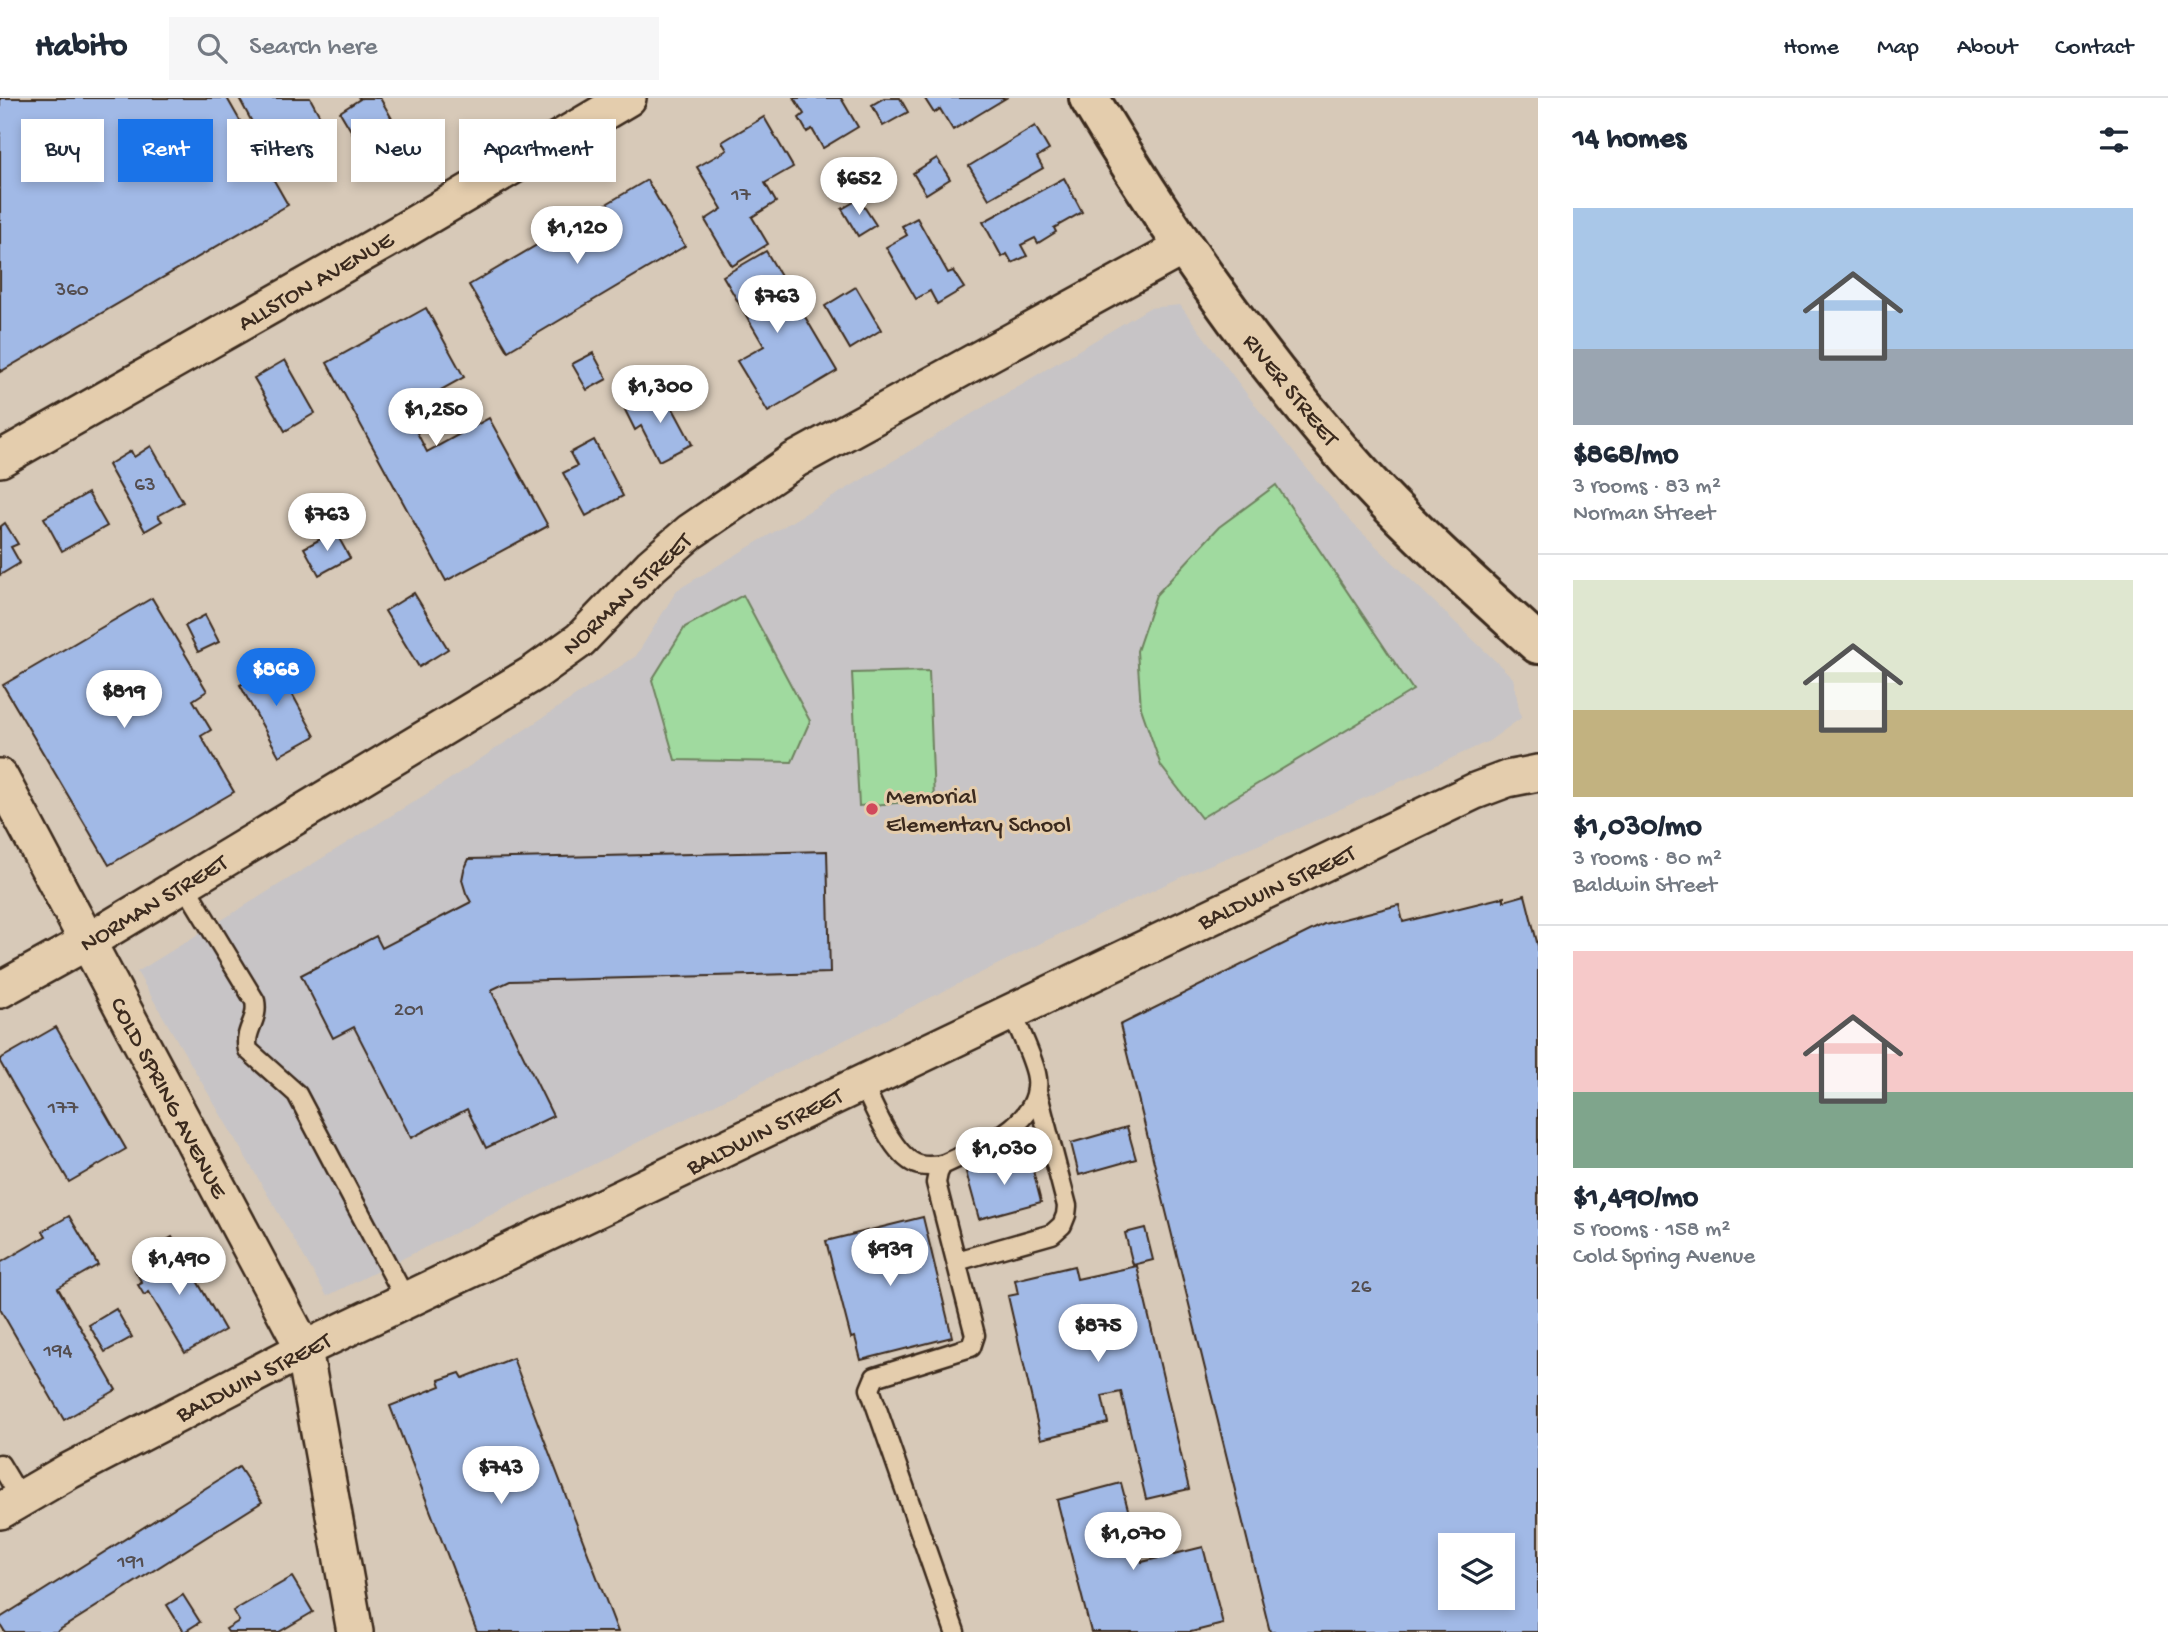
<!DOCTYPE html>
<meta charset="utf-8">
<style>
body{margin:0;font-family:"Gochi Hand",sans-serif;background:#f6f6f7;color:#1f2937;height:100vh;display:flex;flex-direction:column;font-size:26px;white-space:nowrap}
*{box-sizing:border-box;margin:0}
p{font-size:23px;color:#747a83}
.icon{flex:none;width:38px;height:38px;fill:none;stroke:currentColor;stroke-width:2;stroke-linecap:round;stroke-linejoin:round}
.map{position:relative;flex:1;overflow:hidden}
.sheet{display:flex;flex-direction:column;background:#fff;width:630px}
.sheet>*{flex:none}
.top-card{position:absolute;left:21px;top:21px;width:665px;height:63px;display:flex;gap:14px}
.tools{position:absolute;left:1438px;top:1435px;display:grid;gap:14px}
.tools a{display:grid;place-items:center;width:77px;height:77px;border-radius:0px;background:#fff;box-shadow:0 4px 10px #0003;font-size:35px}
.price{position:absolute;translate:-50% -60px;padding:0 16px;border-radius:24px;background:#fff;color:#222;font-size:23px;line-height:46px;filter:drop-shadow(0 2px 4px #0008)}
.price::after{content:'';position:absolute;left:50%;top:42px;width:21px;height:16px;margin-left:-10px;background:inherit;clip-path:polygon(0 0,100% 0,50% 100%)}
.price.current{background:#1a73e8;color:#fff}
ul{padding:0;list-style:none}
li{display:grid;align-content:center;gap:14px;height:371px;padding:0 35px}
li+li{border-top:2px solid #e0e1e3}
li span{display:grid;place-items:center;height:217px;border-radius:0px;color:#555}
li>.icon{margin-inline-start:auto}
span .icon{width:126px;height:126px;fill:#fffc;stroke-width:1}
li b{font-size:30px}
h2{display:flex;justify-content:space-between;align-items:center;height:84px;padding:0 35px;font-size:30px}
.tag{padding:0 24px;border-radius:0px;background:#fff;box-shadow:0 4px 10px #0003;font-size:24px;line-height:63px}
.tag.current{background:#1a73e8;color:#fff}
header{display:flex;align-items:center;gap:42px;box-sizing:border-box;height:98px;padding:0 35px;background:#fff;border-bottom:2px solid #e0e1e3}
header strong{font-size:33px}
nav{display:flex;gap:38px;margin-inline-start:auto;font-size:24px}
.search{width:490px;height:63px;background:#f6f6f7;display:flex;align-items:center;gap:18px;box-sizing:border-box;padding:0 24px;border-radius:0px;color:#747a83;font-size:26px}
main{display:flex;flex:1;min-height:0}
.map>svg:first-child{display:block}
.built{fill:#c7c4c6}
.green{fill:#a0da9f;stroke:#6e825e;stroke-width:2}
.building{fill:#a1b9e6;stroke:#3b2a1e;stroke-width:2;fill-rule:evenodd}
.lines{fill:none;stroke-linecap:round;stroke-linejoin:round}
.lane-casing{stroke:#3b2a1e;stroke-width:23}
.street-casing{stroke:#3b2a1e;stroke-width:40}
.secondary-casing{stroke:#3b2a1e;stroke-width:44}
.lane{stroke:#e4cdad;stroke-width:18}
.street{stroke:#e4cdad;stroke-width:35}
.secondary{stroke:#e4cdad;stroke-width:38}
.poi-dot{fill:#d1495b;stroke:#e4cdad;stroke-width:2.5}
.labels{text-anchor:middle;stroke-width:6;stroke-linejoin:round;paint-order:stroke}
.number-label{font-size:21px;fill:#544e50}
.street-label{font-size:24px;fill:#3b2a1e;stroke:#e4cdad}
.poi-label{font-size:24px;fill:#3b2a1e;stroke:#e4cdad;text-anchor:start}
</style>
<header>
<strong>Habito</strong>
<div class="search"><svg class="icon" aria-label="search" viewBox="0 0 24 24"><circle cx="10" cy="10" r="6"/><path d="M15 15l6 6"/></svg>Search here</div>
<nav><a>Home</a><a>Map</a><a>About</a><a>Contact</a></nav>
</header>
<main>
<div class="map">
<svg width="1538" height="1534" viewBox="0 0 1538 1534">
<rect width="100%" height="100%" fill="#d7c9b8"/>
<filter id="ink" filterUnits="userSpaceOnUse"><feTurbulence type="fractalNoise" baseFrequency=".0143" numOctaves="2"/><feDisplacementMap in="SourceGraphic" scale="14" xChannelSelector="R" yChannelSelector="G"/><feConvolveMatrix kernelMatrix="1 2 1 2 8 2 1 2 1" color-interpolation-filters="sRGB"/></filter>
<g filter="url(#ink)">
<polygon class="built" points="1180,207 1258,311 1350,423 1513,580 1521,620 1489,643 1290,734 1192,774 1047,842 327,1198 137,874 441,687 636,558 677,492 1149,210"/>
<g class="green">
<polygon points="1276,387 1413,592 1201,720 1161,668 1141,610 1137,553 1156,497 1219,429"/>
<polygon points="743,497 810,623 792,664 675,662 652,582 685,529"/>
<polygon points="929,573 934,702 859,708 852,575"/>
</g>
<g class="building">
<polygon points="0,0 227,0 288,107 0,274"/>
<polygon points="239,0 310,0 328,33 273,63"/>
<polygon points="359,0 380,0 410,52 375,73 340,14 360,1"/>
<polygon points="794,0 841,0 858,29 823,50 812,31 807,34 799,20 804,16"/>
<polygon points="884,0 900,0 908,14 883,28 872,7"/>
<polygon points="928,0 1006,0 953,32 940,11 934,15 925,1"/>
<polygon points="764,19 793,69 765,85 776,104 752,119 768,146 732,168 705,122 722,111 697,69 727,52 722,44"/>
<polygon points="1035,28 1049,52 1037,59 1043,70 989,101 969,68"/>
<polygon points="937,60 950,81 926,96 913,75"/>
<polygon points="1064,80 1082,114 1054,130 1056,134 1038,145 1035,140 1021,147 1027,158 1012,165 1007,156 1002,159 983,124"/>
<polygon points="647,82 685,148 508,253 469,187"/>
<polygon points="859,101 876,127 858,138 842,111"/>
<polygon points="917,120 948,175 953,173 964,190 937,206 930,193 916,201 886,149 907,137 902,128"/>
<polygon points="766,153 837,273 768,314 737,263 764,248 723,178"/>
<polygon points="856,189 881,232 850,251 825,208"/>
<polygon points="426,210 464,279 441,292 449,307 413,327 427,354 489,320 548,428 446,483 327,265"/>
<polygon points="593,255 607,281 587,292 572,266"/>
<polygon points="285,262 315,315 285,333 254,280"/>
<polygon points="663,292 692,346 659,363 641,328 635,332 625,312"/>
<polygon points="594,342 623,398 586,418 563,375 577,368 570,355"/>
<polygon points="151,348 183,404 158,418 162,423 145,433 108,367 131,353 134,359"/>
<polygon points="88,395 107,428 62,453 44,420"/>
<polygon points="5,425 18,446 11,449 20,465 0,477 0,429"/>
<polygon points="335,433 350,460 319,477 304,450"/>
<polygon points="414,495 448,551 419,569 385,513"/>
<polygon points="152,500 207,593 193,602 211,632 201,638 234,694 109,767 3,587"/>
<polygon points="205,517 219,544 198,554 185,528"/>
<polygon points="256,566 260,575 276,566 315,638 279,658 240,587 246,584 241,574"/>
<polygon points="827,753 830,875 510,883 491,892 553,1018 486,1050 467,1011 411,1040 354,929 333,940 301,877 376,838 382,850 471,804 466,795 462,782 464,772 469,761"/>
<path d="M 1525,797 L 1538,848 L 1538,1534 L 1270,1534 L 1120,927 L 1324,826 L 1399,807 L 1403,824 L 1504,799 L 1504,803 ZM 1451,1447 L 1503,1447 L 1503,1500 L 1451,1500 Z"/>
<polygon points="56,929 126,1051 69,1084 0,964 0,961"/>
<polygon points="1127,1029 1136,1061 1079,1077 1071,1045"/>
<polygon points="1029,1057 1041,1104 979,1121 966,1074"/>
<polygon points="69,1118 98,1167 58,1190 116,1292 64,1322 0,1211 0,1165 46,1138 43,1133"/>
<polygon points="923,1119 952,1239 861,1262 855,1239 851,1240 826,1143"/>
<polygon points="1145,1130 1153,1162 1133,1167 1125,1135"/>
<polygon points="172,1139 225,1232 185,1255 149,1194 144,1197 138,1187 142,1185 135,1172 157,1159 152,1150"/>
<polygon points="1074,1168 1077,1181 1137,1168 1189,1391 1146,1401 1121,1294 1102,1298 1108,1325 1041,1341 1008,1198 1018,1196 1015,1182"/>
<polygon points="116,1211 132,1239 105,1254 89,1227"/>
<polygon points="513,1260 618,1534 477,1534 390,1308 441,1288 439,1282 460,1275 463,1280"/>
<polygon points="239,1369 262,1404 56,1534 5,1534 0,1526 0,1520"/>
<polygon points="1121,1385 1142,1464 1203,1449 1223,1526 1191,1534 1091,1534 1057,1402"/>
<polygon points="292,1479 313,1514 279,1534 228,1534 226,1531 239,1523 233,1513"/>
<polygon points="183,1497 200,1524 184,1534 167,1507"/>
</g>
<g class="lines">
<defs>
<g id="lane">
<path d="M 184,786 L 255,903 C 259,923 243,932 248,952 L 297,996 L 406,1202"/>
<path d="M 862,985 C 874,1008 893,1060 919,1067 C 927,1069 935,1068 942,1067"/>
<polyline points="957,1163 1052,1136 1062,1127 1066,1117 1067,1108 1037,993"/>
<polyline points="0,1366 21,1401"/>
<path d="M 955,1534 L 870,1291 L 875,1279 L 971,1249 L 975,1237 L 936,1085 L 938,1075 L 942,1067 C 977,1051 1048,1025 1036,975 C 1031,955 1020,934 1012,914"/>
</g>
<g id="street">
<polyline points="0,361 401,134 628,0"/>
<polyline points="0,679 304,1251 355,1534"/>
<polyline points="0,892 87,844 534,575 580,542 651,468 690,434 795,362 1184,149"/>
<polyline points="0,1413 69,1373 304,1251 1475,693 1507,681 1538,675"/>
</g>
<path id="secondary" d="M 1089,0 C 1171,137 1262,267 1369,385 C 1422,442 1481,494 1538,546"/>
</defs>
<use href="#lane" class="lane-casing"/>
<use href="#street" class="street-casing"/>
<use href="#secondary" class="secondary-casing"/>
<use href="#lane" class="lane"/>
<use href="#street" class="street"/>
<use href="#secondary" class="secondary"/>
</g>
</g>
<circle class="poi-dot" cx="872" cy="711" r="7"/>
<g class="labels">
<g class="number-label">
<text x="741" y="102">17</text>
<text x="72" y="197">360</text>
<text x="145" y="392">63</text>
<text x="409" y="917">201</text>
<text x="63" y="1015">177</text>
<text x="1361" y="1194">26</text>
<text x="58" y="1258">194</text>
<text x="131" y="1469">191</text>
</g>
<g class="street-label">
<text transform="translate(315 182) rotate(-30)" y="8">ALLSTON AVENUE</text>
<text transform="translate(1292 291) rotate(51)" y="8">RIVER STREET</text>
<text transform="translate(626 495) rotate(-43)" y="8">NORMAN STREET</text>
<text transform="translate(1276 788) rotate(-25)" y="8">BALDWIN STREET</text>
<text transform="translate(153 804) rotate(-31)" y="8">NORMAN STREET</text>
<text transform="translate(170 999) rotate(62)" y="8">COLD SPRING AVENUE</text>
<text transform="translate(764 1032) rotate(-26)" y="8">BALDWIN STREET</text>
<text transform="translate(253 1278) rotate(-27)" y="8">BALDWIN STREET</text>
</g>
<g class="poi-label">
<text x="886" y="705">Memorial<tspan x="886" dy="28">Elementary School</tspan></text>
</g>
</g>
</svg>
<div class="tools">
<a><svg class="icon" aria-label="layers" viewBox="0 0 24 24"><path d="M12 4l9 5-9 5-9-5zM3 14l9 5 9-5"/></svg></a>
</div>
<b class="price" style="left:859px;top:119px">$652</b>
<b class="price" style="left:577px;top:168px">$1,120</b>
<b class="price" style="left:777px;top:237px">$763</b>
<b class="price" style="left:660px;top:327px">$1,300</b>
<b class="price" style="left:436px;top:350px">$1,250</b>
<b class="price" style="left:327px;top:455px">$763</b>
<b class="price current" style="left:276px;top:610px">$868</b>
<b class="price" style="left:124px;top:632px">$819</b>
<b class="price" style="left:1004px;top:1089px">$1,030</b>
<b class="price" style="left:890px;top:1190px">$939</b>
<b class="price" style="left:179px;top:1199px">$1,490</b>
<b class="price" style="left:1098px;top:1266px">$875</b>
<b class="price" style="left:501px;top:1408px">$743</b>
<b class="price" style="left:1133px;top:1474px">$1,070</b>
<div class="top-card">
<a class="tag">Buy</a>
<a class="tag current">Rent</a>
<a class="tag">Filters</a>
<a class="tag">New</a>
<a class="tag">Apartment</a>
</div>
</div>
<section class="sheet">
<h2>14 homes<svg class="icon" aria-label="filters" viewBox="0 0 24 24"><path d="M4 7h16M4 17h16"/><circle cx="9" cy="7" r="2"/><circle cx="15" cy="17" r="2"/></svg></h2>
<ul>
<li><span style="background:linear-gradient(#a9c7e8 65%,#9aa5b1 0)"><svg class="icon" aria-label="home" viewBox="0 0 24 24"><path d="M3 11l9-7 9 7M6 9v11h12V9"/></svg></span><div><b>$868/mo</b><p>3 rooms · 83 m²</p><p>Norman Street</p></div></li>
<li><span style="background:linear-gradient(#dfe7d0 60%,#c2b280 0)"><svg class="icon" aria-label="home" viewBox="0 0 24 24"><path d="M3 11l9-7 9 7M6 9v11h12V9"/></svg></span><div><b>$1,030/mo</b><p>3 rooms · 80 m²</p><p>Baldwin Street</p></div></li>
<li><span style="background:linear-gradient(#f6c9c9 65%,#7fa58c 0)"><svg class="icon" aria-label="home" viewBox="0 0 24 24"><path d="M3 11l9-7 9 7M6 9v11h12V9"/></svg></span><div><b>$1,490/mo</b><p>5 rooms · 158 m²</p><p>Cold Spring Avenue</p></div></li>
</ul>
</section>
</main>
